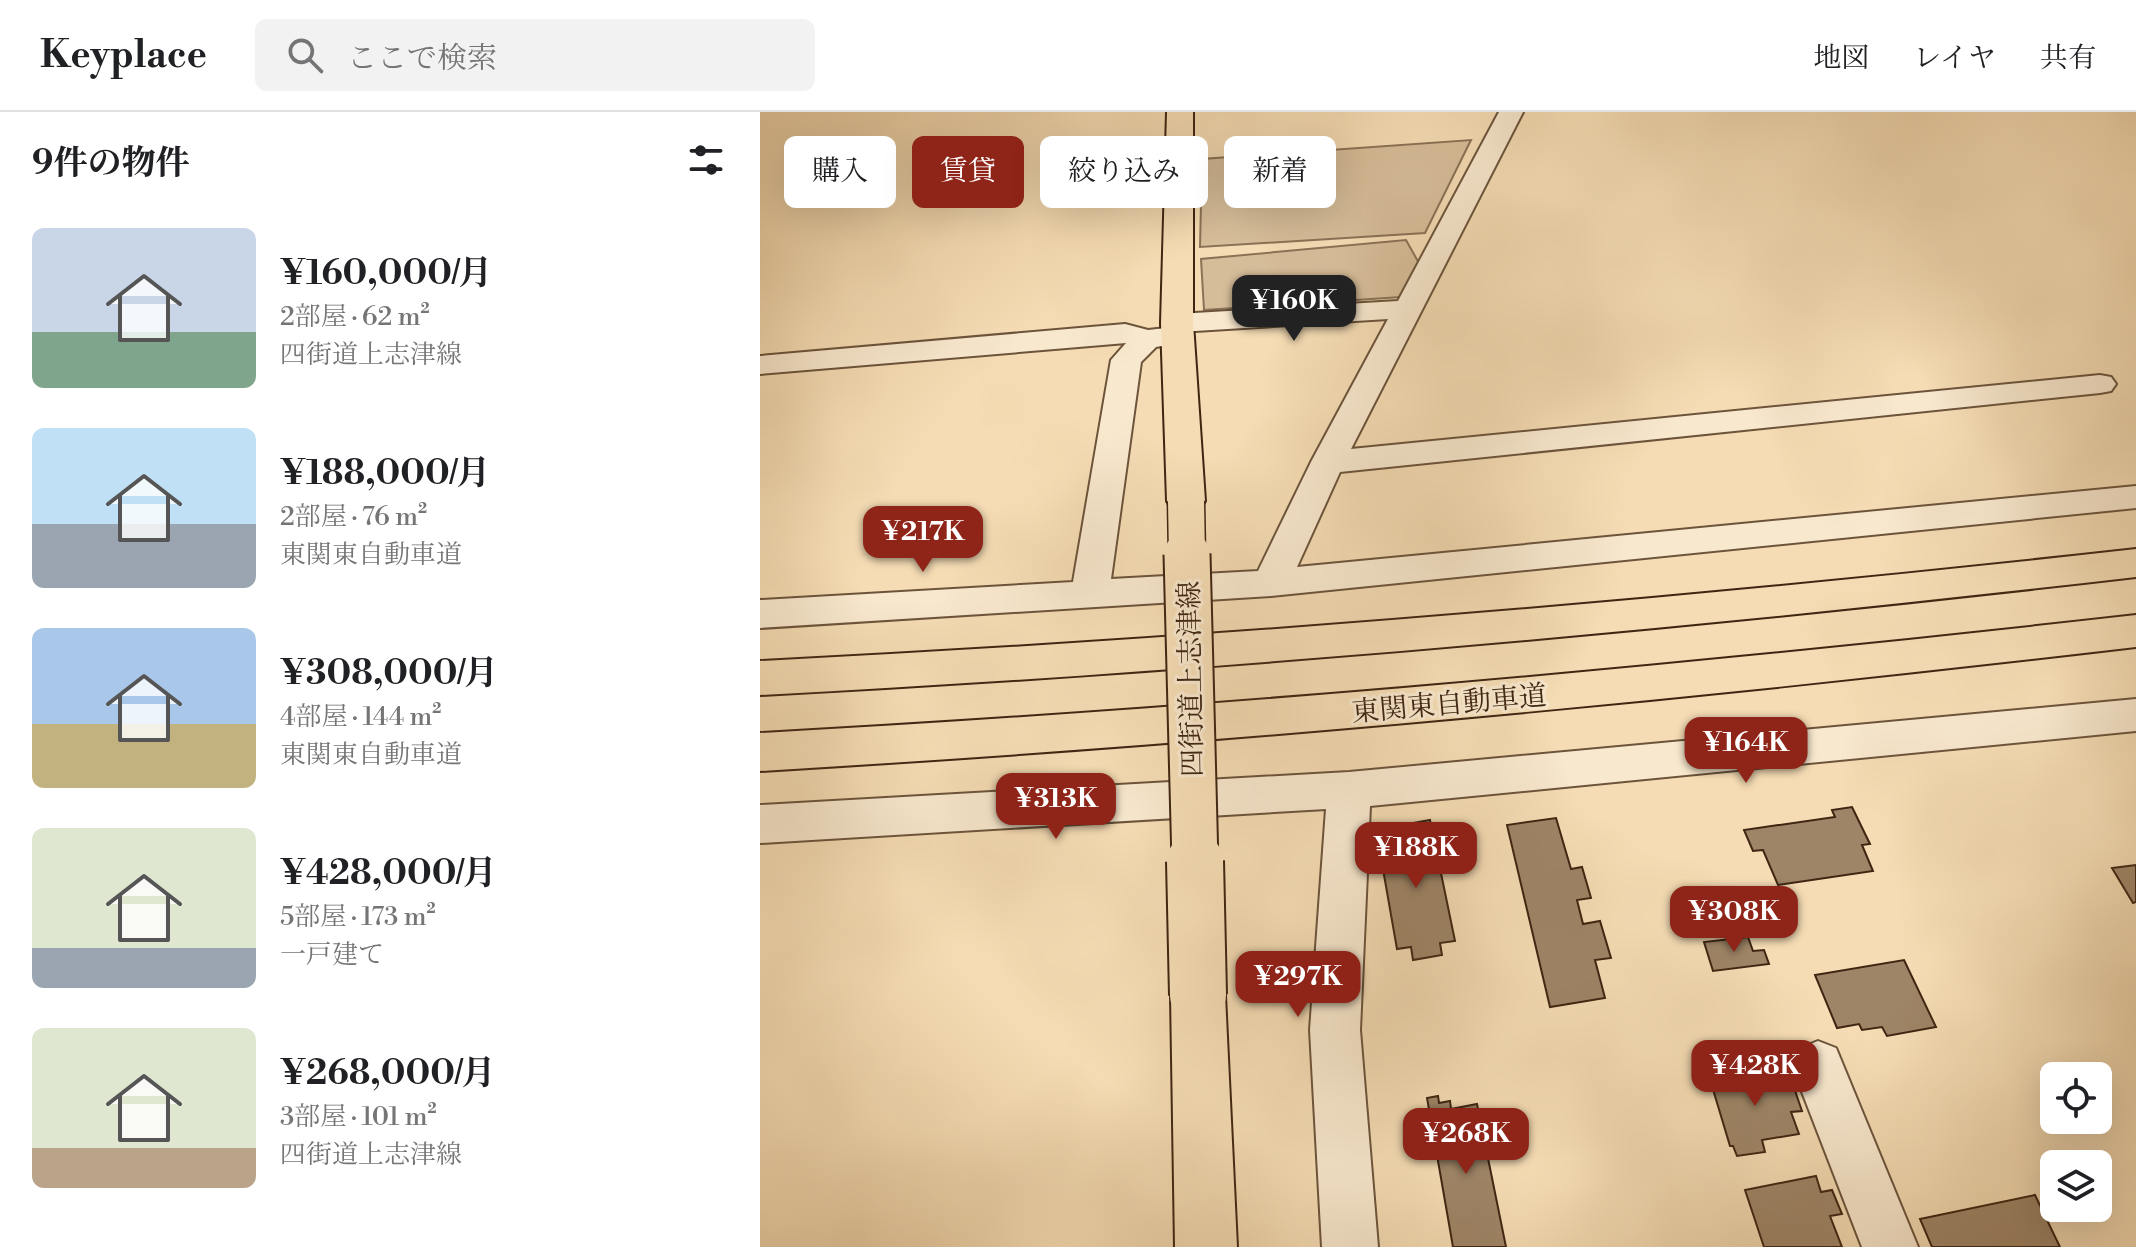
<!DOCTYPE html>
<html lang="ja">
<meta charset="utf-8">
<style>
body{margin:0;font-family:"Libre Bodoni","Noto Serif JP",serif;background:#f2f2f2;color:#202124;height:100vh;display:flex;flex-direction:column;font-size:30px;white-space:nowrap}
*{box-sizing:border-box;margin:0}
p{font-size:26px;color:#757577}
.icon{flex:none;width:44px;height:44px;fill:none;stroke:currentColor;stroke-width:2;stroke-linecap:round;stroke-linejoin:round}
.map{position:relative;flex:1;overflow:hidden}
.sheet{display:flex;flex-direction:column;background:#fff;width:760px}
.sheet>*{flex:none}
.hud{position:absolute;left:24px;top:24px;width:760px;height:72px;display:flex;gap:16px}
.tools{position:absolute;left:1280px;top:950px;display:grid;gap:16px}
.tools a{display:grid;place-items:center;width:72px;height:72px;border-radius:12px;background:#fff;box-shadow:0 8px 32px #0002;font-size:40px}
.price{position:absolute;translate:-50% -68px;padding:0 18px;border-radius:16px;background:#8f2418;color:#fff;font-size:26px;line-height:52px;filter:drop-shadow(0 2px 4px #0008)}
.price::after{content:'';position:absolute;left:50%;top:48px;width:24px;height:18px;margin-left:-12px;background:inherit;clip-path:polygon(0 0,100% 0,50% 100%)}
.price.current{background:#222;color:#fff}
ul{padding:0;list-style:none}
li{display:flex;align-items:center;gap:24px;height:200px;padding:0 32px}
li span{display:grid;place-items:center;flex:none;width:224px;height:160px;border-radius:12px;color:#555}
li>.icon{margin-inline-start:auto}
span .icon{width:96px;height:96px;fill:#fffc;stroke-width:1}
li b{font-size:34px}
h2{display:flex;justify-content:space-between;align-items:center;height:96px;padding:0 32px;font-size:34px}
.chip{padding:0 28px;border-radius:12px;background:#fff;box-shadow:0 8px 32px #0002;font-size:28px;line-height:72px}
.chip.current{background:#8f2418;color:#fff}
header{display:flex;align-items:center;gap:48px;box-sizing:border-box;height:112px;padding:0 40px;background:#fff;border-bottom:2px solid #e0e0e0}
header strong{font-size:38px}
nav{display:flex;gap:44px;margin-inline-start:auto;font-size:28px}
.search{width:560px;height:72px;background:#f2f2f2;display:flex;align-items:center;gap:20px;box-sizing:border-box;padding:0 28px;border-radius:12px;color:#757577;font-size:30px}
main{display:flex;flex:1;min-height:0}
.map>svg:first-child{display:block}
.green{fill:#d6bd99;stroke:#8a7256;stroke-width:2}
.building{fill:#9e8567;stroke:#3f2613;stroke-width:2}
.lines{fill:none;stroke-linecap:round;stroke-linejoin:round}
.minor-casing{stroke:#6c543b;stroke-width:4}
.major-casing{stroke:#3f2613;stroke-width:4}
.highway-casing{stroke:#3f2613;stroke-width:4}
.minor{fill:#f8e8ce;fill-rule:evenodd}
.major{fill:#f5dcb4;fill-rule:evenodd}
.highway{fill:#f5dcb4;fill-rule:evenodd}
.major-bridge-far2-casing{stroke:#3f2613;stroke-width:39;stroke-linecap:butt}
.major-bridge-far1-casing{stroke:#3f2613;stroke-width:49;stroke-linecap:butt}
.major-bridge-casing{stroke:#3f2613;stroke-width:60;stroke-linecap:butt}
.major-bridge-far2{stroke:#f5dcb4;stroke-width:36}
.major-bridge-far1{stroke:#f5dcb4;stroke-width:45}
.major-bridge{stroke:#f5dcb4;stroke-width:56}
.labels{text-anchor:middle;stroke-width:6;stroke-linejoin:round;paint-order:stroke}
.street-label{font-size:28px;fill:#3f2613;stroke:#f8e8ce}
</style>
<header>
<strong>Keyplace</strong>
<div class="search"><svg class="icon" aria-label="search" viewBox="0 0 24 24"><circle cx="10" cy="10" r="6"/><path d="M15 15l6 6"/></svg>ここで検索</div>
<nav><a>地図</a><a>レイヤ</a><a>共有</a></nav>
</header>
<main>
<section class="sheet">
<h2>9件の物件<svg class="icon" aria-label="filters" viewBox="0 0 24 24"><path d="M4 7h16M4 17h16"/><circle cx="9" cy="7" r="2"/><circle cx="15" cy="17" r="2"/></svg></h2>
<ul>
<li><span style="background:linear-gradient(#c9d6e8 65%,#7fa58c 0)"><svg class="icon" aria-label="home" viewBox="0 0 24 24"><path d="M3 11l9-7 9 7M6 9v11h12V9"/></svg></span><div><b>¥160,000/月</b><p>2部屋 · 62 m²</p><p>四街道上志津線</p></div></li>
<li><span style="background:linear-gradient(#bfe0f5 60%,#9aa5b1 0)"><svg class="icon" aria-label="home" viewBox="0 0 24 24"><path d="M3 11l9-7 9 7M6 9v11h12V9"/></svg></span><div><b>¥188,000/月</b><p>2部屋 · 76 m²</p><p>東関東自動車道</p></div></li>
<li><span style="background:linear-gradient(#a9c7e8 60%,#c2b280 0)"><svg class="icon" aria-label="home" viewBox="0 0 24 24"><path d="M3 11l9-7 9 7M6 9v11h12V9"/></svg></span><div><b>¥308,000/月</b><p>4部屋 · 144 m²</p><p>東関東自動車道</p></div></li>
<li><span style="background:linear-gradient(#dfe7d0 75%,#9aa5b1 0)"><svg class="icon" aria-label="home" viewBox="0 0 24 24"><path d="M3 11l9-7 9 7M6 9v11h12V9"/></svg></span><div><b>¥428,000/月</b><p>5部屋 · 173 m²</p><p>一戸建て</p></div></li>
<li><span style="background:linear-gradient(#dfe7d0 75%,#b9a48a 0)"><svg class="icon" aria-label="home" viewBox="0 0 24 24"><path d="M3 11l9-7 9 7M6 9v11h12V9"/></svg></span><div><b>¥268,000/月</b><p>3部屋 · 101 m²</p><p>四街道上志津線</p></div></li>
</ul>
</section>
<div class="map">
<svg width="1376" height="1135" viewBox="0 0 1376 1135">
<rect width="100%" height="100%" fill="#f5dcb4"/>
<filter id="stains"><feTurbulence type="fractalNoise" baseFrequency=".0025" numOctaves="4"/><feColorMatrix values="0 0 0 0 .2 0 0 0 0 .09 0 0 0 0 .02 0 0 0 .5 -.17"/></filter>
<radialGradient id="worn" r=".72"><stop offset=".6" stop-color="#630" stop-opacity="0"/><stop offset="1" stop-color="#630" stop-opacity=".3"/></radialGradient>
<g class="green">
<polygon points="711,28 665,121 440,135 442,47"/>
<polygon points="646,128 660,153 641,185 444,198 441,147"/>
</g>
<g class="building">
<polygon points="1092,695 1110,732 1102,733 1113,759 1018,773 1003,738 993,739 984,718 1075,705 1072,698"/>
<polygon points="796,706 811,757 822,755 831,786 817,788 823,812 840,809 851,846 835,848 845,886 790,895 747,713"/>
<polygon points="670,708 695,829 680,831 682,843 653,848 651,835 637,837 617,723 644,719 642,713"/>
<polygon points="1376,753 1376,790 1373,791 1352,756"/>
<polygon points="988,825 993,839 1004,838 1009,852 953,859 944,830"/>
<polygon points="1144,848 1176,915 1127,924 1122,915 1102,918 1099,912 1077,916 1055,863"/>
<polygon points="1013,954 1020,972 1032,970 1042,999 1031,1000 1039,1022 1002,1028 1005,1040 977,1044 973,1034 970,1034 949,964"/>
<polygon points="678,984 679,991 690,989 691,997 717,992 746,1135 693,1135 667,986"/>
<polygon points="1056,1064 1061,1080 1072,1078 1082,1102 1070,1104 1082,1135 1004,1135 985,1078"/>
<polygon points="1275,1083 1300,1135 1172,1135 1160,1107"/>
</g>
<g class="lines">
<defs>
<g id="minor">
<path d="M 739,0 L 763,0 L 591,337 L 1340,263 L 1351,265 L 1356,272 L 1351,279 L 1340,281 L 580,360 L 537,455 L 1376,374 L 1376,396 L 511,484 L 0,516 L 0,488 L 313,470 L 351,248 L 366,231 L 0,262 L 0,244 L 365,212 L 388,218 L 406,216 L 402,211 L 407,205 L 417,202 L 638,189 ZM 628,207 L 551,350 L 498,459 L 351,467 L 381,250 L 396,235 L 419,231 L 423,225 L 419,220 Z"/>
<polygon points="1376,587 1376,619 610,694 600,918 618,1135 562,1135 550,918 566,697 0,731 0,693 589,660"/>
<polygon points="1058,929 1076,936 1158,1135 1102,1135 1032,954 1040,936"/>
</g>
<g id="major">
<polygon points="407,0 433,0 433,211 445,389 440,398 426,402 412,398 407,389 401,211"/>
<polygon points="438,857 457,865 465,883 477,1135 415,1135 411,883 419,865"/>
</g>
<g id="highway">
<path d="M 1376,437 L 1376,465 C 919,518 459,559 0,583 L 0,549 C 459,526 919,488 1376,437 Z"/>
<path d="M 1376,503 L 1376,535 C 918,589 460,632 0,659 L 0,621 C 460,596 918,555 1376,503 Z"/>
</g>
</defs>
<use href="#minor" class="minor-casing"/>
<use href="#major" class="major-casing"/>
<use href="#highway" class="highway-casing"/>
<use href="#minor" class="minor"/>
<use href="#major" class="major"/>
<use href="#highway" class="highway"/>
<defs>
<polyline id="major-bridge-far2" points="426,389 427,444"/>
<polyline id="major-bridge-far1" points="427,442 435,751"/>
<polyline id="major-bridge" points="435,749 438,883"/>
</defs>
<use href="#major-bridge-far2" class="major-bridge-far2-casing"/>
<use href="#major-bridge-far1" class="major-bridge-far1-casing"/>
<use href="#major-bridge" class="major-bridge-casing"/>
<use href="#major-bridge-far2" class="major-bridge-far2"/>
<use href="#major-bridge-far1" class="major-bridge-far1"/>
<use href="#major-bridge" class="major-bridge"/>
</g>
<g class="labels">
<g class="street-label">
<text transform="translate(430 567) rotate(-91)" y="10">四街道上志津線</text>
<text transform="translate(689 591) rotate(-5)" y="10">東関東自動車道</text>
</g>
</g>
<rect width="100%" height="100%" filter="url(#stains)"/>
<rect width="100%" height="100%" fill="url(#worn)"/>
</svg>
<div class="tools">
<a><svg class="icon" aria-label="locate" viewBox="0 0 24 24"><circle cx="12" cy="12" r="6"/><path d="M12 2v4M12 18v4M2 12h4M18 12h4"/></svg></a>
<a><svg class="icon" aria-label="layers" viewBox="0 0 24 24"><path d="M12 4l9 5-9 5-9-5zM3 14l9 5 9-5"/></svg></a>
</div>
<b class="price current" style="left:534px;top:231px">¥160K</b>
<b class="price" style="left:163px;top:462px">¥217K</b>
<b class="price" style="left:986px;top:673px">¥164K</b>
<b class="price" style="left:296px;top:729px">¥313K</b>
<b class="price" style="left:656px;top:778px">¥188K</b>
<b class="price" style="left:974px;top:842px">¥308K</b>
<b class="price" style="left:538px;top:907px">¥297K</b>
<b class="price" style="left:995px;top:996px">¥428K</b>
<b class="price" style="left:706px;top:1064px">¥268K</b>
<div class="hud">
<a class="chip">購入</a>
<a class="chip current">賃貸</a>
<a class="chip">絞り込み</a>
<a class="chip">新着</a>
</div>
</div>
</main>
